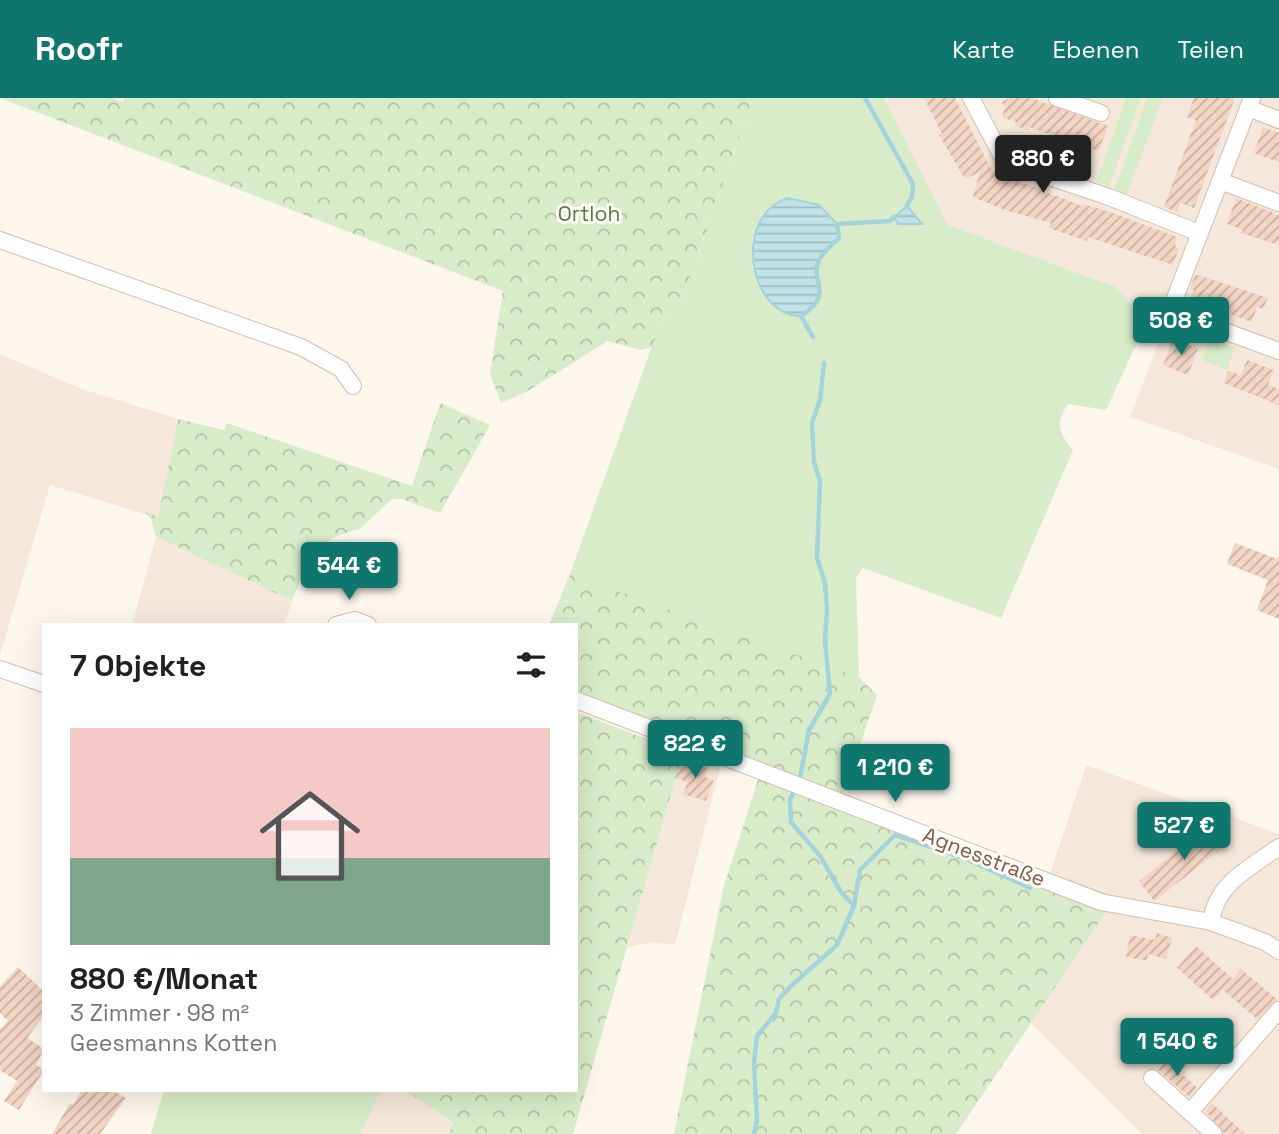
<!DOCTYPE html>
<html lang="de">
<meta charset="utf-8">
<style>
body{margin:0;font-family:"Space Grotesk",sans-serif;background:#f2f2f2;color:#202124;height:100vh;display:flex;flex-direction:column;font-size:26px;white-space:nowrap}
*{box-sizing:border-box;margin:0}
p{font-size:23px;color:#757577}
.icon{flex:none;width:38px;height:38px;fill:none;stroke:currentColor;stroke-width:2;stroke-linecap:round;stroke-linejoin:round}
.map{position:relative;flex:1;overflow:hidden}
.sheet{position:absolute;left:42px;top:525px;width:536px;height:469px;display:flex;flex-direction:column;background:#fff;border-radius:0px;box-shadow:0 7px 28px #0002}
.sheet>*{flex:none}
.price{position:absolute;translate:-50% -60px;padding:0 16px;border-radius:7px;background:#0f766e;color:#fff;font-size:23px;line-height:46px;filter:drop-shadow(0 2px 4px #0008)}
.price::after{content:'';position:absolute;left:50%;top:42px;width:21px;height:16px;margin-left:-10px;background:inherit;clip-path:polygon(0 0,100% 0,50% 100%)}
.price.active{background:#222;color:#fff}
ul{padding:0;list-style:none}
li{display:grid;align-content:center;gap:14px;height:371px;padding:0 28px}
li span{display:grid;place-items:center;height:217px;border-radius:0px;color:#555}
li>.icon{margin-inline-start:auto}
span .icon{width:126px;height:126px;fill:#fffc;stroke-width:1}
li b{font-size:30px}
h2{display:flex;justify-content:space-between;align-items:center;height:84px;padding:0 28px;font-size:30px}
header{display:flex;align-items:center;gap:42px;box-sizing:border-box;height:98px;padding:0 35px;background:#0f766e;color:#fff}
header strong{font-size:33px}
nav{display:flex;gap:38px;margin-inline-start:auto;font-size:24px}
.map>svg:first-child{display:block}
.residential{fill:#f5e8da}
.green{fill:#d8ecc9}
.forest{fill:url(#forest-crowns)}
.water{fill:url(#water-rules);stroke:#a5d3da;stroke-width:2}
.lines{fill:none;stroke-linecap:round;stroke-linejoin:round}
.stream{stroke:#a5d3da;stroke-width:4.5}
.building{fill:url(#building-hatch)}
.minor-casing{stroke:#d1beb0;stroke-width:18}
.minor{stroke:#fff;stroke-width:16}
.labels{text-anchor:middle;stroke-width:6;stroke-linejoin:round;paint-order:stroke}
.park-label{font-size:21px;fill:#537a41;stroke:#fffaf3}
.street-label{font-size:21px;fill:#7a5c4d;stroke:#fffaf3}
</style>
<header>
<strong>Roofr</strong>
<nav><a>Karte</a><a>Ebenen</a><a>Teilen</a></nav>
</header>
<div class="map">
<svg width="1279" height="1036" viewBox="0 0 1279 1036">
<defs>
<pattern id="forest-crowns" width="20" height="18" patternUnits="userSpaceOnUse" patternTransform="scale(1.75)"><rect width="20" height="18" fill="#d8ecc9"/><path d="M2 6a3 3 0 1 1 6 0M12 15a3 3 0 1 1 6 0" fill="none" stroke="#b4c2a5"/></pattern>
<pattern id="water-rules" width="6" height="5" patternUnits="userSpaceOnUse" patternTransform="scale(1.75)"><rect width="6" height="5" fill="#bfe3e8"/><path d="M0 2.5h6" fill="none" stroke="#a0bbbe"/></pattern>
<pattern id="building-hatch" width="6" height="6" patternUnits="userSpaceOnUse" patternTransform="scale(1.75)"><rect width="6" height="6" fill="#f3d5c3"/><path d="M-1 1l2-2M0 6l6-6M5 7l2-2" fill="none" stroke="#cab0a1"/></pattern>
</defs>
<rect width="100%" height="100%" fill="#fdf6ec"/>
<g class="residential">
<polygon points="884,0 1126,0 1096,84 1109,89 1141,0 1147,0 1114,90 1121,94 1125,101 1163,0 1279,0 1279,371 1130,319 1163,233 1152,222 1147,223 1116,189 948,127"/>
<polygon points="0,256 82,291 178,321 158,420 50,387 0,557"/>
<polygon points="156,439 292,503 284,527 132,527"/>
<polygon points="684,651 721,666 675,847 651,844 627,850"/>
<polygon points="1086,667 1279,736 1279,1036 1142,1036 1031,925 1116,799 1050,776"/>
<polygon points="381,992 405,992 453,1026 449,1036 361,1036"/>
</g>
<g class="green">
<path d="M 753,0 L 884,0 L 948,127 L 1116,189 L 1147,223 L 1106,312 L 1068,306 C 1055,326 1059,335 1073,352 L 1001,520 L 863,470 L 856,480 L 859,579 L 570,476 L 661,223 L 679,211 Z"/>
<polygon points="1126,0 1141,0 1109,89 1096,84"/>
<polygon points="1147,0 1163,0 1125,102 1119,99 1121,94 1114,91"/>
<polygon points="1209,241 1235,249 1227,272 1202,262"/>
<polygon points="164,992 381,992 361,1036 151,1036"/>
</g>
<g class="forest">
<polygon points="0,0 111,0 123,4 125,0 753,0 679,211 661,223 653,249 640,252 608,243 526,294 501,305 490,276 503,193"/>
<polygon points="440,305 490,327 440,415 402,401 392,401 361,430 334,439 311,456 292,503 156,439 151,421 145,414 158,419 178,321 224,332 227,325 412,388"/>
<polygon points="570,476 859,579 877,597 843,697 1116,799 956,1036 674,1036 723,791 763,666 576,592 576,527 549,527"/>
<polygon points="576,614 683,655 573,1036 449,1036 453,1025 405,992 576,992"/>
</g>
<g class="water">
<path d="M 788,100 L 819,107 L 839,128 L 839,140 C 833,146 822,155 819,162 C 809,185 836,195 801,218 C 747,217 733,117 788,100 Z"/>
<polygon points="907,108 922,126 898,126 894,119"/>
</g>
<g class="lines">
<g class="stream">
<polyline points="865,0 913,86 912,99 907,107"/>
<path d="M 813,239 L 801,218 C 836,195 809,185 819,162 C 822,155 833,146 839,140 L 837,126 L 890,123 L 894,119"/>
<polyline points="800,680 809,632 830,596 825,542 827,511 825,485 817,460 820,383 814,364 812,325 820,302 824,265"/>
<polyline points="854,808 860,772 895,737 964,760 1030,790"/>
<polyline points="754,1036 757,1022 754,965 757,938 776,915 779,901 791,888 837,847 854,808 841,794 820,758 791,724 790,702 793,695"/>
</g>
</g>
<g class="building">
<polygon points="924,0 955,0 992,73 1082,108 1083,106 1110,114 1177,139 1175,148 1179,150 1173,167 1088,139 1087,143 1066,136 1049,130 1051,125 1005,112 973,99 980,74 965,81 939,37 942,36"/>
<polygon points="1010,0 1031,0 1108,28 1099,53 1029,29 1028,32 1015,28 1016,24 1002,19 1005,10 1002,4"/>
<polygon points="1194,0 1235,0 1194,110 1180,105 1177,114 1164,109 1196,22 1187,19"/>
<polygon points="1263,29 1279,35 1279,64 1254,55"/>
<polygon points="1236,100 1279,117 1279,147 1241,135 1243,132 1227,126"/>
<polygon points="1195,176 1268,200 1263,211 1257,209 1252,224 1190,202 1194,192 1190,191"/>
<polygon points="1173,241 1198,251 1188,277 1163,267"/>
<polygon points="1247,262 1274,272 1268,287 1279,291 1279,307 1224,285 1228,273 1241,277"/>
<polygon points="1235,445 1277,461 1279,458 1279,521 1257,512 1268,482 1227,466"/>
<polygon points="682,661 708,670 705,679 714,682 706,703 683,696 688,684 675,680"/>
<polygon points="1212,724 1228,746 1154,803 1139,783"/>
<polygon points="1157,835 1172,840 1166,861 1148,856 1147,863 1126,859 1130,837 1155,842"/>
<polygon points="1196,848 1233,881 1241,871 1278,902 1257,921 1223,892 1213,902 1177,870"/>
<polygon points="18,869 44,894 44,918 27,940 44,951 36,967 44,972 19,1012 4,1003 17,983 0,972 0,931 8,923 0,915 0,888"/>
<polygon points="1167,962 1197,990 1189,999 1158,972"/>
<polygon points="82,992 112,992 126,1000 100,1036 52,1036 70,1005 73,1007"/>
<polygon points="1212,1005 1245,1036 1224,1035 1205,1013"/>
</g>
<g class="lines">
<defs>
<g id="minor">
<polyline points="971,0 1005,64 1109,99 1199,135"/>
<polyline points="1057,0 1101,15"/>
<polyline points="1252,0 1170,213 1279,253"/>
<polyline points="1248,10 1279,22"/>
<polyline points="1220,83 1279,105"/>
<polyline points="0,142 301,249 341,271 353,288"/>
<polyline points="336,527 355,522 368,527"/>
<polyline points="0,571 44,586"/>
<polyline points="576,602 1101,804 1211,824 1265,844 1279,853"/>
<path d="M 1211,824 C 1216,785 1250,770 1279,749"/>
<polyline points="1152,980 1214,1036"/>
<polyline points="1190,1014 1279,912"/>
</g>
</defs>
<use href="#minor" class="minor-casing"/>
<use href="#minor" class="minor"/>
</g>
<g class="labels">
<g class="park-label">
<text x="589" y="123">Ortloh</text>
</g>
<g class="street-label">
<text transform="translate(984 759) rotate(21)" y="7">Agnesstraße</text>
</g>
</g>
</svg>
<b class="price active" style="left:1043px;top:97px">880 €</b>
<b class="price" style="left:1181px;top:259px">508 €</b>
<b class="price" style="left:349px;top:504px">544 €</b>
<b class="price" style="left:695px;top:682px">822 €</b>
<b class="price" style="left:895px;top:706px">1 210 €</b>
<b class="price" style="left:1184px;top:764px">527 €</b>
<b class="price" style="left:1177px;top:980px">1 540 €</b>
<section class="sheet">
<h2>7 Objekte<svg class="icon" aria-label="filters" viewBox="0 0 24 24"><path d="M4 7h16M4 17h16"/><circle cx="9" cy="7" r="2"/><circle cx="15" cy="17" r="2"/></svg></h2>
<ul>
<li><span style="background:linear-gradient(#f6c9c9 60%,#7fa58c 0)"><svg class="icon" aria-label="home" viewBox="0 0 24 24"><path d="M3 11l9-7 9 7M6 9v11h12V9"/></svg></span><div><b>880 €/Monat</b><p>3 Zimmer · 98 m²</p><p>Geesmanns Kotten</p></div></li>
</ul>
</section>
</div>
